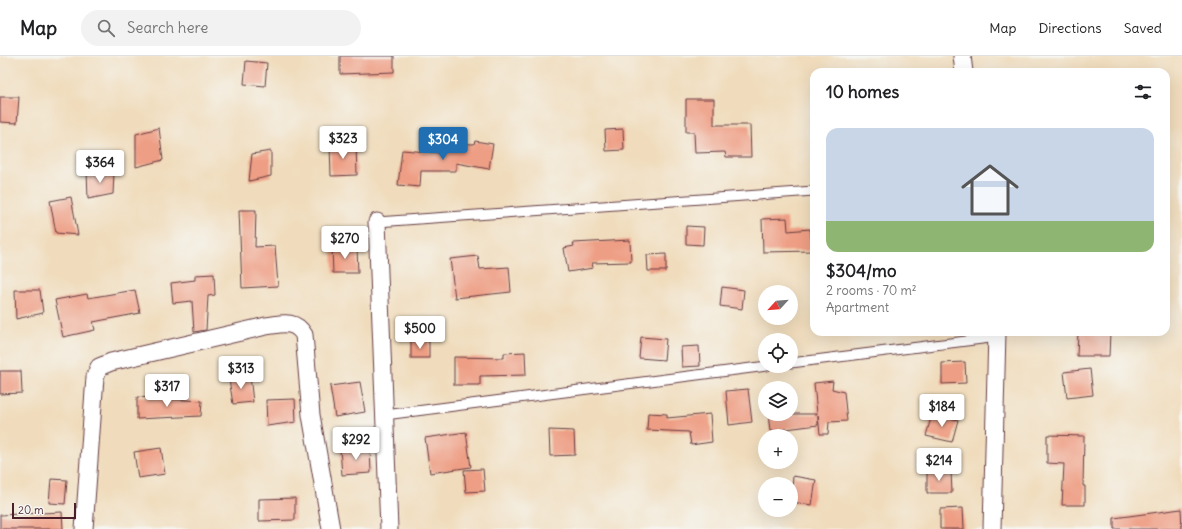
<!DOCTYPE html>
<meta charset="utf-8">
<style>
body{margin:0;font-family:Delius,sans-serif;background:#f2f2f2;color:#202124;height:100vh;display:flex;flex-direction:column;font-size:15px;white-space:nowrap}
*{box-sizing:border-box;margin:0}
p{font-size:13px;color:#757577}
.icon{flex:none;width:22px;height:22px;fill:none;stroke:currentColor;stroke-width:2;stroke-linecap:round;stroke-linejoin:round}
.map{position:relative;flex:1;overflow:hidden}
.panel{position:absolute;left:810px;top:12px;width:360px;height:268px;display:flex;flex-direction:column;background:#fff;border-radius:12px;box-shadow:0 4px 16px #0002}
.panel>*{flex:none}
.needle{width:26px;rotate:244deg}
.buttons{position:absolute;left:758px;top:229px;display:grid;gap:8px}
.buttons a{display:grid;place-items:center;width:40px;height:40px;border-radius:50%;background:#fff;box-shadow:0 4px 16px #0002;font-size:20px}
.scale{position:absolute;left:12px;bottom:10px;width:64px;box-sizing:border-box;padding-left:4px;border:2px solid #4a1f2b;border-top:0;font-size:11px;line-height:14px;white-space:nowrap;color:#4a1f2b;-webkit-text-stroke:3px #f6f6f2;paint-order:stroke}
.price{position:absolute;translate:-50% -34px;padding:0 9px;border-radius:4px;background:#fff;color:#222;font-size:13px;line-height:26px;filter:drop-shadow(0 1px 2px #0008)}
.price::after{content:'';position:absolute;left:50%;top:24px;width:12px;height:9px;margin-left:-6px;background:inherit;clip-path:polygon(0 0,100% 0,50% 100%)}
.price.on{background:#1f6fb2;color:#fff}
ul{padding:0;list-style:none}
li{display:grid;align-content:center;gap:8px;height:212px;padding:0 16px}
li span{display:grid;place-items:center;height:124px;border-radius:12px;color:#555}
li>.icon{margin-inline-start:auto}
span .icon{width:72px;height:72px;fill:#fffc;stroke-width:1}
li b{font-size:17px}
h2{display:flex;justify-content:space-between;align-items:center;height:48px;padding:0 16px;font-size:17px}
header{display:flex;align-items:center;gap:24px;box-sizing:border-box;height:56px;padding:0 20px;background:#fff;border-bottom:1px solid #e0e0e0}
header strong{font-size:19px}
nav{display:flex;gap:22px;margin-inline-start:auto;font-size:14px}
.search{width:280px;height:36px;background:#f2f2f2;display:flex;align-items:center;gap:10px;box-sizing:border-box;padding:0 14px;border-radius:22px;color:#757577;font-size:15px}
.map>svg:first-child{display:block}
.building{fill:#ee9e84}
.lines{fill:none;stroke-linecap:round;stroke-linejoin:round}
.service-casing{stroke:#633b41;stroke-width:11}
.minor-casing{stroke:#633b41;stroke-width:19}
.service{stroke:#fff;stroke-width:9}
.minor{stroke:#fff;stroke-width:17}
</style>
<header>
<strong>Map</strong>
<div class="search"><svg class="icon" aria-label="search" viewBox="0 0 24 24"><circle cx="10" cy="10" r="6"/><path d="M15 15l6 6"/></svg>Search here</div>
<nav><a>Map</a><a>Directions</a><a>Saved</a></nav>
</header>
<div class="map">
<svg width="1182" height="473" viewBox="0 0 1182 473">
<rect width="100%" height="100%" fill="#f6f6f2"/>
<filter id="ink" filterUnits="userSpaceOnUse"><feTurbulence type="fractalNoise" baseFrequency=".025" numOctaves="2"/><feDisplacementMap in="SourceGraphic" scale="8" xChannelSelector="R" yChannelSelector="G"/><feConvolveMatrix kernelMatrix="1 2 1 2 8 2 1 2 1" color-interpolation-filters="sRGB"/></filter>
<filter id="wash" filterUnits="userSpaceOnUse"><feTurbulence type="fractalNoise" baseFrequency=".012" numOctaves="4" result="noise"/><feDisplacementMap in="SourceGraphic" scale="16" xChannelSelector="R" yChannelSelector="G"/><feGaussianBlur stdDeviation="0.9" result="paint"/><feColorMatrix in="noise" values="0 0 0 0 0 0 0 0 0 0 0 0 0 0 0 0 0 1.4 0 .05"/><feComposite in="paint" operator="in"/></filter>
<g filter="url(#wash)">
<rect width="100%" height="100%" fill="#f0dcbc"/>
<g id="blocks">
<g class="building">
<polygon points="340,0 394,0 394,16 340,18"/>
<polygon points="246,5 267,7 265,30 244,28"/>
<polygon points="0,41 19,41 17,67 0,66"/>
<polygon points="686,43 714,43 714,69 750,69 751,101 726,101 725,96 695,97 694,76 686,76"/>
<polygon points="159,72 163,104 136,111 136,78"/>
<polygon points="623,73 624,94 606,95 605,74"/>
<polygon points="475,85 493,88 489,113 456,107 456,115 421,115 420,131 398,129 402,94 441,97 441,87 474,88"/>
<polygon points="330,89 356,89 357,119 331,120"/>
<polygon points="271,95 271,120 249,125 252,98"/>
<polygon points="87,115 114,117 113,138 88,143"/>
<polygon points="71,141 78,179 56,177 50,145"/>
<polygon points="239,154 256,154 255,191 275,190 278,230 242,232"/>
<polygon points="787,162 788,175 810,173 813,195 763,196 762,163"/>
<polygon points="686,170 704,171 703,189 686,188"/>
<polygon points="630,184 631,206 592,207 593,212 568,216 564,192 574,190 573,187"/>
<polygon points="332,192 357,192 358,217 333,217"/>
<polygon points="666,198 666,215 648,215 647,199"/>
<polygon points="478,200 480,213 509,211 511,236 455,242 450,203"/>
<polygon points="214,218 215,239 208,240 206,274 194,276 192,245 173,247 171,227 195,224 195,219"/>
<polygon points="722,231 744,234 742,253 720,250"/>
<polygon points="15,234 40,234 43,257 16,263"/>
<polygon points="135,234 140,257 93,266 95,274 63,281 55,244 87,238 88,242"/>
<polygon points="1078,276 1110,276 1109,300 1077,300"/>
<polygon points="641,281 666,283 664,304 639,302"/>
<rect x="411" y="285" width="18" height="17"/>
<polygon points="699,290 700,310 682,311 681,291"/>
<polygon points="525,296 526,319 480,320 480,329 454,329 454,301 504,302 504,297"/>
<polygon points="965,306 966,327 942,328 942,307"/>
<polygon points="1090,313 1093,339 1067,342 1064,316"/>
<polygon points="0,315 21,315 22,337 0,338"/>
<polygon points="250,320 253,346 233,348 229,323"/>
<polygon points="833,325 832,333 844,336 847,365 829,366 828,378 820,378 818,359 818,369 770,375 768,358 817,358 814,327"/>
<polygon points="360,326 365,356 335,361 330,330"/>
<polygon points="748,333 752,366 729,369 726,335"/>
<polygon points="137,341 202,345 201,360 137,363"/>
<polygon points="295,343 296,366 267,370 266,344"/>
<polygon points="648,357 667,358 667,362 710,358 712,386 691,389 689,376 647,374"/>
<polygon points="932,358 958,364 952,386 926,380"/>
<polygon points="549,374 574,375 575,399 550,400"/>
<polygon points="466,376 471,411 430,417 425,382"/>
<polygon points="1047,379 1084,380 1083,430 1085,430 1085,449 1062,449 1064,408 1047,407"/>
<polygon points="161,392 165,418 138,422 134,396"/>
<polygon points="370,392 371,417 342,419 340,393"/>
<polygon points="483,413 485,435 466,436 464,414"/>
<polygon points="951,415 952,437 927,437 927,416"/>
<polygon points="793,420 816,424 812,449 791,446"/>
<polygon points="51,423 67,424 65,448 49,447"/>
<polygon points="295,442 295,464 259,465 259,443"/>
<polygon points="963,452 964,473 940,473 940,453"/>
<polygon points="1181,453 1182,473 1114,473 1114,462"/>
<polygon points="62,456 63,473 0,473 0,459"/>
</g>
</g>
</g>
<g filter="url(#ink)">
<use href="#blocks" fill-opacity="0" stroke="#633b41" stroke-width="1"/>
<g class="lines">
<defs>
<g id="service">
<polyline points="377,166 814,135"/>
<polyline points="791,307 998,281"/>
<polyline points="385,359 767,310"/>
</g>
<g id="minor">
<polyline points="962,0 964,16"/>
<polyline points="377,166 389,473"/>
<path d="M 84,473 L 95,321 L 99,311 L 111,306 L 266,270 C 281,268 295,263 304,279 L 311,359 L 331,473"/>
<polyline points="992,473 997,276"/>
</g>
</defs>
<use href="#service" class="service-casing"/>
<use href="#minor" class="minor-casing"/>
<use href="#service" class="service"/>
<use href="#minor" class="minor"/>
</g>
</g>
</svg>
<div class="buttons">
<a><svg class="needle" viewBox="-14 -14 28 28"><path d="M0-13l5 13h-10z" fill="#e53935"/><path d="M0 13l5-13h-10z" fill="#757577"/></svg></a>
<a><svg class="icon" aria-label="locate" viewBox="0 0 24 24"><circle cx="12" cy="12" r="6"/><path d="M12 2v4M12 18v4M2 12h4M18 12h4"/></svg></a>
<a><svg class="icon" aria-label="layers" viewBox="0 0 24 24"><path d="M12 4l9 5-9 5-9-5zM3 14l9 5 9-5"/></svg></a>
<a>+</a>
<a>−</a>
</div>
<div class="scale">20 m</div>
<b class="price" style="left:343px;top:104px">$323</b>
<b class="price on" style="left:443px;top:105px">$304</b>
<b class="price" style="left:100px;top:128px">$364</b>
<b class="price" style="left:345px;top:204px">$270</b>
<b class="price" style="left:420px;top:294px">$500</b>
<b class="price" style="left:241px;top:334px">$313</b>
<b class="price" style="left:167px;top:352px">$317</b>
<b class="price" style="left:942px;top:372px">$184</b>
<b class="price" style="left:356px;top:405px">$292</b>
<b class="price" style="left:939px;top:426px">$214</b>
<section class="panel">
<h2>10 homes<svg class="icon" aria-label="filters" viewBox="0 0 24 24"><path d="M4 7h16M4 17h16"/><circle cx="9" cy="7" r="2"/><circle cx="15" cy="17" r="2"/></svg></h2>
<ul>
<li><span style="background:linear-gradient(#c9d6e8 75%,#8fb573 0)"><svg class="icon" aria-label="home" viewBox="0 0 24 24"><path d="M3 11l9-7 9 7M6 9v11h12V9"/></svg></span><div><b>$304/mo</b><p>2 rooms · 70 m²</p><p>Apartment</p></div></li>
</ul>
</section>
</div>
